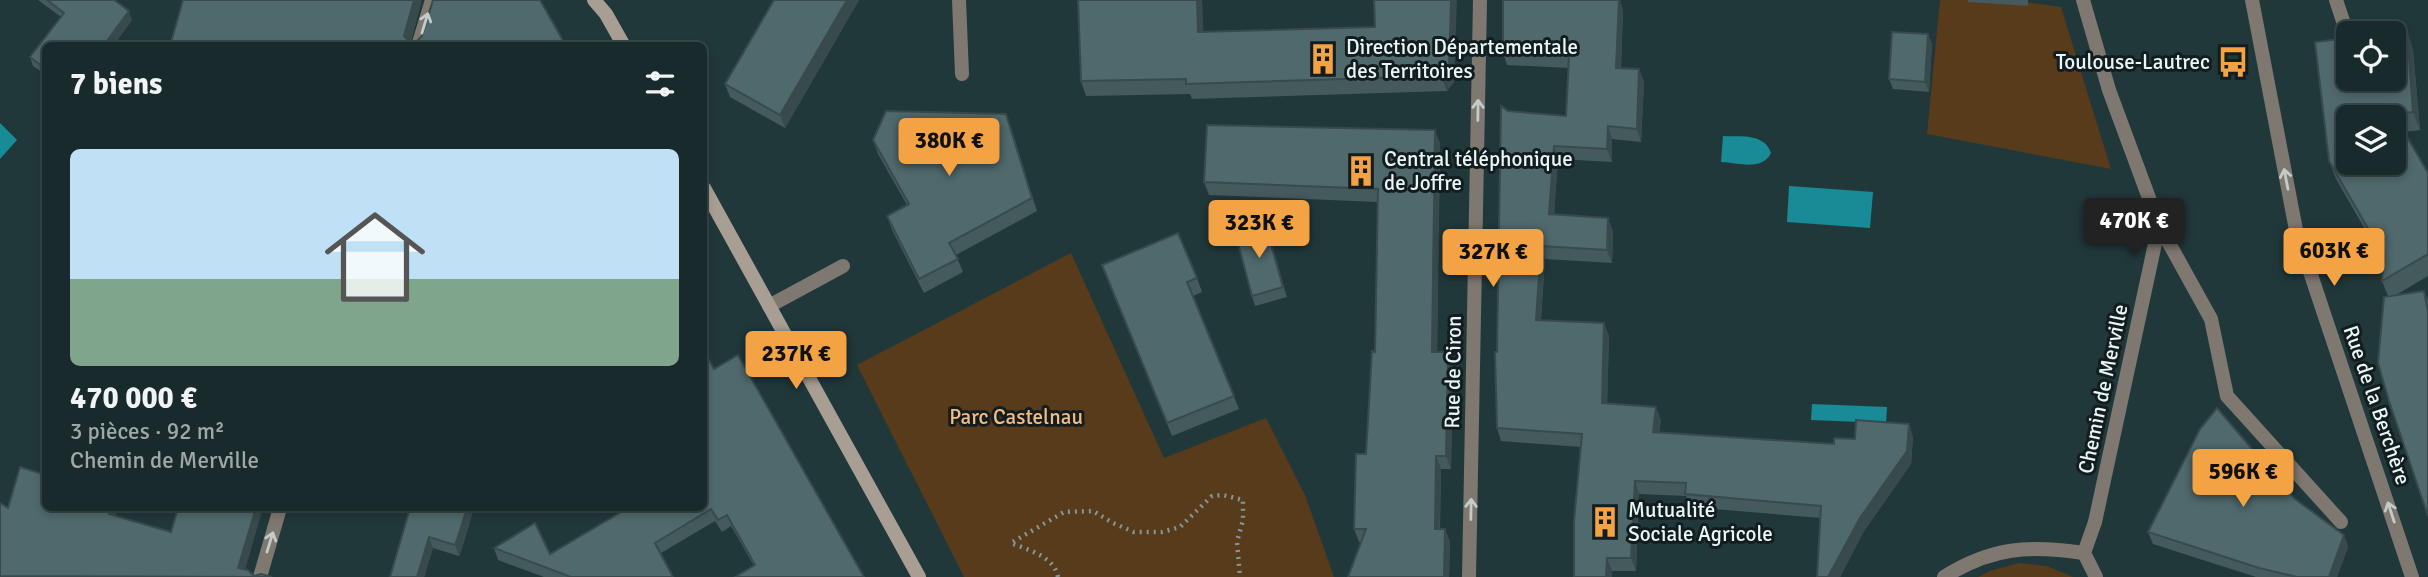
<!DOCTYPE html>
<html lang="fr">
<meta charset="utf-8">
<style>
body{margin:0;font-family:Signika,sans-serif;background:#223234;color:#f1f3f6;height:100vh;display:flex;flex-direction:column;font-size:26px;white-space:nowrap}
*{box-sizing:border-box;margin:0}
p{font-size:23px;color:#9fa7a9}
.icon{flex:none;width:38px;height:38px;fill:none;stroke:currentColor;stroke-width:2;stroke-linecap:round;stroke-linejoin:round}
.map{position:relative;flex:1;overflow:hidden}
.panel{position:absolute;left:42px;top:42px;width:665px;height:469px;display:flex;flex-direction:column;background:#192a2c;border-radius:10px;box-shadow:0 4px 10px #0003,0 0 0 2px #374648}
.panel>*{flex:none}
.controls{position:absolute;left:2336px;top:21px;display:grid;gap:14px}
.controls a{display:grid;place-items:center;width:70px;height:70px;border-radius:10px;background:#192a2c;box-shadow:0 4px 10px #0003,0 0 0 2px #374648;font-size:35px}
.price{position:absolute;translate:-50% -60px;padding:0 16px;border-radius:7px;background:#f4a344;color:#111;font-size:23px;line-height:46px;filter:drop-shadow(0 2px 4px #0008)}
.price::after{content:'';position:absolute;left:50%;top:42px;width:21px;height:16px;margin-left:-10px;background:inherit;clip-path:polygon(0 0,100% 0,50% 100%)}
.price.current{background:#222;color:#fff}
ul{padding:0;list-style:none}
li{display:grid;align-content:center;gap:14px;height:371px;padding:0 28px}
li span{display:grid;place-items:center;height:217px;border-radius:10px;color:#555}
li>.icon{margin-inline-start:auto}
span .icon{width:126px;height:126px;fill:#fffc;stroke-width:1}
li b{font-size:30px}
h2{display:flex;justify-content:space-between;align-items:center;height:84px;padding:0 28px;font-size:30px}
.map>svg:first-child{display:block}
.green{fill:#573b1b}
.water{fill:#188b97}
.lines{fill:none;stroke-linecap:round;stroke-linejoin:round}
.path{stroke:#839698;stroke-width:4.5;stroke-dasharray:2 5;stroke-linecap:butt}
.service{stroke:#7f7871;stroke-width:14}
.minor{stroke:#7f7871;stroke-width:14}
.secondary{stroke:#a99e93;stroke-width:14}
.wall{fill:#455a5d}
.shaded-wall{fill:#384a4c}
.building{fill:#50696c;stroke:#384a4c;stroke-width:2;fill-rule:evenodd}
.oneway{stroke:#c4cbc9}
.labels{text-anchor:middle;stroke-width:6;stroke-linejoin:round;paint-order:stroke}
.poi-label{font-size:21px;fill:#e9f7f8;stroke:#131d1f;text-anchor:start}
.street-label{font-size:21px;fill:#e9f7f8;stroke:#131d1f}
.park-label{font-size:21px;fill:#f6bd82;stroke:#131d1f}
</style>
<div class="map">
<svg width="2428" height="577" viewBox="0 0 2428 577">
<rect width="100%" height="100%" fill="#21383b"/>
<g class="green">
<polygon points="1940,0 2010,0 2061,7 2111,169 1927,134"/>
<polygon points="1071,253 1164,458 1266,418 1305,495 1334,577 964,577 857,365"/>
<polygon points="2019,563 2047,566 2073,577 1978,577 1990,571"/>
</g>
<g class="water">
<polygon points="0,123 17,140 0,159"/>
<path d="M 1723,136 C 1742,137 1764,133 1771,153 C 1762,171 1739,163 1721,162 Z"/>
<polygon points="1789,186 1873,192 1870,228 1787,222"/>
<polygon points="1812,404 1887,407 1886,423 1811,420"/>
</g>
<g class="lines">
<path class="path" d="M 1058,577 C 1054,556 1028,550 1011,543 L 1064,512 L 1093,511 L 1113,523 L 1134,532 L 1162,532 L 1180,527 L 1212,496 L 1223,495 L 1243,500 L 1243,520 L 1237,542 L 1240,577"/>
<g class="service">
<polyline points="959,0 962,74"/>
<polyline points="2336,0 2348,36"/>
<polyline points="2159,225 2211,319 2227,396 2341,522"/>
<polyline points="769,306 843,266"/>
<polyline points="2095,522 2084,553 2096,577"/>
<path d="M 1944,577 C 1992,547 2028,545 2084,553"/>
</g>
<g class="minor">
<polyline points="2083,0 2109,90 2159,225 2095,522"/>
<polyline points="2252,0 2296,230 2412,577"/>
<polyline points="418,46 432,0"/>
<polyline points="260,577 280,508"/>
<polyline points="1469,577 1480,0"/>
</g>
<g class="secondary">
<polyline points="594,0 606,14 624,46"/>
<polyline points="704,188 919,577"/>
</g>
</g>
<g class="wall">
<polygon points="38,0 114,0 132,20 113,46 46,46 46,75 33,66 30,57 61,17"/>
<polygon points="774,0 859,0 785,128 730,97 725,84"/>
<polygon points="1078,0 1202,0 1203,32 1375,27 1454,82 1447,91 1192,99 1190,94 1086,96 1081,81"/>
<polygon points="1968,0 2028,0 2028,6 1968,2"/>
<polygon points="1623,10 1621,68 1639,69 1644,82 1641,142 1612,139 1612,162 1558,159 1554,215 1613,231 1612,263 1545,259 1541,320 1604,323 1609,336 1607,404 1661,420 1659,432 1834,444 1855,439 1913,437 1911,464 1864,531 1840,577 1817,577 1821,518 1690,507 1686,496 1639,494 1636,571 1612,571 1612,577 1574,577 1581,447 1501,441 1497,428 1497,352 1508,111 1566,116 1569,68 1507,65 1503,52"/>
<polygon points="2407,31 2413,50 2420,130 2404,132 2428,173 2428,276 2396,295 2424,291 2428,301 2428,516 2388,296 2382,281 2384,262 2336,179 2329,161"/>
<polygon points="1928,34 1932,44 1929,92 1893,89 1889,79"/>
<polygon points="1006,114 1037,211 956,255 963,272 924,293 892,230 887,216 907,205 878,154 873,140"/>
<polygon points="1440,143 1437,352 1453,365 1451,469 1441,469 1440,529 1445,529 1450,542 1449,577 1348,577 1361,542 1359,542 1354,529 1366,454 1375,352 1378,202 1209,195 1204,182"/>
<polygon points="1265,223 1287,297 1255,306 1252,296"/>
<polygon points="1102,265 1197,278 1202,292 1193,296 1239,409 1172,436"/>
<polygon points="714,369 864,577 754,566 731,526 722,532 715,521 661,553 673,577 544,577 498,560 494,548 550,554 704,508"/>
<polygon points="2295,499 2344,535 2348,547 2337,577 2256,577 2153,544 2148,532"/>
<polygon points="424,508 474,508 462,548 459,556 433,548 424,577 390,577"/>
</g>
<g class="shaded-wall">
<polygon points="414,0 422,0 410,46 404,36"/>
<polygon points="847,0 859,0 785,128 780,115"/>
<polygon points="1197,0 1202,0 1204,47 1198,32"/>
<polygon points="1451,0 1457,0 1454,82 1447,91 1441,76"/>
<polygon points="1619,0 1620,0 1623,10 1620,81 1616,68"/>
<polygon points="129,11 132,20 113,46 103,46"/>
<polygon points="2407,31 2413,50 2420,130 2413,112"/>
<polygon points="1928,34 1932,44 1929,92 1925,82"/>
<polygon points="1639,69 1644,82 1641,142 1637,129"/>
<polygon points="1006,114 1011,127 1037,211 1032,198"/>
<polygon points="1608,126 1612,139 1612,162 1607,149"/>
<polygon points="1435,130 1440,143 1437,365 1432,352"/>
<polygon points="1554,146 1558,159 1553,227 1549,214"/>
<polygon points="1608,218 1613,231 1612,263 1607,250"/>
<polygon points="1265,223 1269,233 1287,297 1283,287"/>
<polygon points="1541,246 1545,259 1540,333 1536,320"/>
<polygon points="1604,323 1609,336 1607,416 1602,403"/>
<polygon points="1448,352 1453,365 1451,469 1446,456"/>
<polygon points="1656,407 1661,420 1658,445 1653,432"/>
<polygon points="1909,424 1913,437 1911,464 1864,531 1840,577 1828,577"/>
<polygon points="1436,456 1441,469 1439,542 1435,529"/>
<polygon points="1635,481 1639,494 1636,571 1631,558"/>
<polygon points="111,508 118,508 113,524 109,514"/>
<polygon points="256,508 263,508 243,577 238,568"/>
<polygon points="467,508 474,508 462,548 459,556 455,545"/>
<polygon points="1445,529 1450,542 1449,577 1444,577"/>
<polygon points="2344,535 2348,547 2337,577 2329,577"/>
<polygon points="429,537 433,548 424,577 417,577"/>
<polygon points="1607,558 1612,571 1612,577 1606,577"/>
</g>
<g class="building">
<polygon points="47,0 114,0 129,11 103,46 46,46 46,69 30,57 64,13"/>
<polygon points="183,0 414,0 404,36 410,42 416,42 422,36 433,0 540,0 566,46 170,46"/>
<polygon points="774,0 847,0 780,115 725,84"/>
<polygon points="1078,0 1197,0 1198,32 1375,27 1374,0 1451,0 1449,67 1441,76 1186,84 1186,79 1081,81"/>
<polygon points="1503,0 1619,0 1616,68 1639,69 1637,129 1608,126 1607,149 1554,146 1549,214 1608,218 1607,250 1541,246 1536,320 1604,323 1602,403 1656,407 1653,432 1834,444 1834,438 1855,439 1856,420 1909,424 1907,451 1860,518 1828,577 1817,577 1821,506 1685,494 1686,483 1635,481 1631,558 1607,558 1606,577 1574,577 1574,521 1582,434 1497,428 1495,352 1497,352 1501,106 1508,111 1566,116 1569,56 1503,52"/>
<path d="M 2407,31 L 2413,112 L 2394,114 L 2428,173 L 2428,254 L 2382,281 L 2384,256 L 2329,161 L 2315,42 L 2348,38 L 2348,79 L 2394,79 L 2394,33 L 2391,33 ZM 2348,117 L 2394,117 L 2394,163 L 2348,163 Z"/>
<polygon points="1892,32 1928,34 1925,82 1889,79"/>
<polygon points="886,111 1006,114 1032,198 949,243 958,259 919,279 887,216 909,204 873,140"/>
<polygon points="1207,125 1435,130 1432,352 1448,352 1446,456 1436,456 1435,529 1445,529 1444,577 1348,577 1366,529 1354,529 1356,454 1366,454 1372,351 1375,352 1378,189 1204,182"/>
<polygon points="1265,223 1283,287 1252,296 1235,232"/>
<polygon points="1178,233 1197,278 1187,282 1234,396 1167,423 1102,265"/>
<polygon points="2424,291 2428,312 2428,516 2389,401 2378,363 2384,297"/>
<polygon points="704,351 714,369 738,355 864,577 735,577 755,565 727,515 718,520 711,509 655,543 673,577 571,577 494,548 535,523 550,554 628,508 704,508"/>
<polygon points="2217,408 2295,499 2344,535 2329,577 2297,577 2259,568 2148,532 2200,429"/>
<polygon points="20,467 46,475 46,508 111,508 109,514 171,532 178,508 256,508 238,568 248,570 254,576 261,574 272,577 0,576 0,503 8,508"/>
<polygon points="410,508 422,512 424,508 467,508 458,537 455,545 429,537 417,577 390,577"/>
</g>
<defs><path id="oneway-shaft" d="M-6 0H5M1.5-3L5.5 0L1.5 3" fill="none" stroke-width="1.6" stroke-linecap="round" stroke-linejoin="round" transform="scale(1.75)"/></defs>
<g class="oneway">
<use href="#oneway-shaft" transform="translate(425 23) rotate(-73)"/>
<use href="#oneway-shaft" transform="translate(1478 110) rotate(-89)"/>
<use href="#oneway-shaft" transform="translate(2286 179) rotate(-101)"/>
<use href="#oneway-shaft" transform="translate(1471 509) rotate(-89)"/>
<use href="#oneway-shaft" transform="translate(2391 512) rotate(-108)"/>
<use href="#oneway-shaft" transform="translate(270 542) rotate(-73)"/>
</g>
<defs>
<symbol id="building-bare" viewBox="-9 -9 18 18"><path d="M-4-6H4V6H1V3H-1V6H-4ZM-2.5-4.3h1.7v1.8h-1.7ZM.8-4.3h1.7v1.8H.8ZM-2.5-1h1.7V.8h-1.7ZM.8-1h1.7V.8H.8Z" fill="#f4a344" stroke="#131d1f" stroke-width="2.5" paint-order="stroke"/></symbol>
<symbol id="bus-bare" viewBox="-9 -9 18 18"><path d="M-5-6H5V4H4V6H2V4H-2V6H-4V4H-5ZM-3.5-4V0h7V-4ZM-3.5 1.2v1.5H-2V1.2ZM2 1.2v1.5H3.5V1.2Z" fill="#f4a344" stroke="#131d1f" stroke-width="2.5" paint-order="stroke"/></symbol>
</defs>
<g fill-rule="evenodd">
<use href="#building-bare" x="1301" y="37" width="44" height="44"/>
<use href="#bus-bare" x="2211" y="40" width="44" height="44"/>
<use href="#building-bare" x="1339" y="149" width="44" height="44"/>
<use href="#building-bare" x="1583" y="500" width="44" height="44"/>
</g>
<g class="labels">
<g class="poi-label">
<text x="1346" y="54">Direction Départementale<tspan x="1346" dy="24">des Territoires</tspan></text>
<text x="2210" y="69" text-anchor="end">Toulouse-Lautrec</text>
<text x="1384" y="166">Central téléphonique<tspan x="1384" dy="24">de Joffre</tspan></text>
<text x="1628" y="517">Mutualité<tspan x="1628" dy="24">Sociale Agricole</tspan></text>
</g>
<g class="street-label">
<text transform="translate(1453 372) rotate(-89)" y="7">Rue de Ciron</text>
<text transform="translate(2103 389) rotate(-78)" y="7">Chemin de Merville</text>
<text transform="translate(2377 405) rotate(71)" y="7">Rue de la Berchère</text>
</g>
<g class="park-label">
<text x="1016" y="424">Parc Castelnau</text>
</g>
</g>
</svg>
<div class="controls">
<a><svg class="icon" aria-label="locate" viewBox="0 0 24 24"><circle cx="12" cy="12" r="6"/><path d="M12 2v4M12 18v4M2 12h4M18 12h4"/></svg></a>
<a><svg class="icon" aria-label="layers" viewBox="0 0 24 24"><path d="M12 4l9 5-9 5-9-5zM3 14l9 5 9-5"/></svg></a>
</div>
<b class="price" style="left:949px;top:178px">380K €</b>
<b class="price current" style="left:2134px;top:258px">470K €</b>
<b class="price" style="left:1259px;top:260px">323K €</b>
<b class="price" style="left:2334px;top:288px">603K €</b>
<b class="price" style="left:1493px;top:289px">327K €</b>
<b class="price" style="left:796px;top:391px">237K €</b>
<b class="price" style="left:2243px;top:509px">596K €</b>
<section class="panel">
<h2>7 biens<svg class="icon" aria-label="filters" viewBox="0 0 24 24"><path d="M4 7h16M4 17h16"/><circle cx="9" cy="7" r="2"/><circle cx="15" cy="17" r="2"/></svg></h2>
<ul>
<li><span style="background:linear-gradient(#bfe0f5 60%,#7fa58c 0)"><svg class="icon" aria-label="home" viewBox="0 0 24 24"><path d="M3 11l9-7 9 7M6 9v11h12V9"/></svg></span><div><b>470 000 €</b><p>3 pièces · 92 m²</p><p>Chemin de Merville</p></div></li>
</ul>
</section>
</div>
